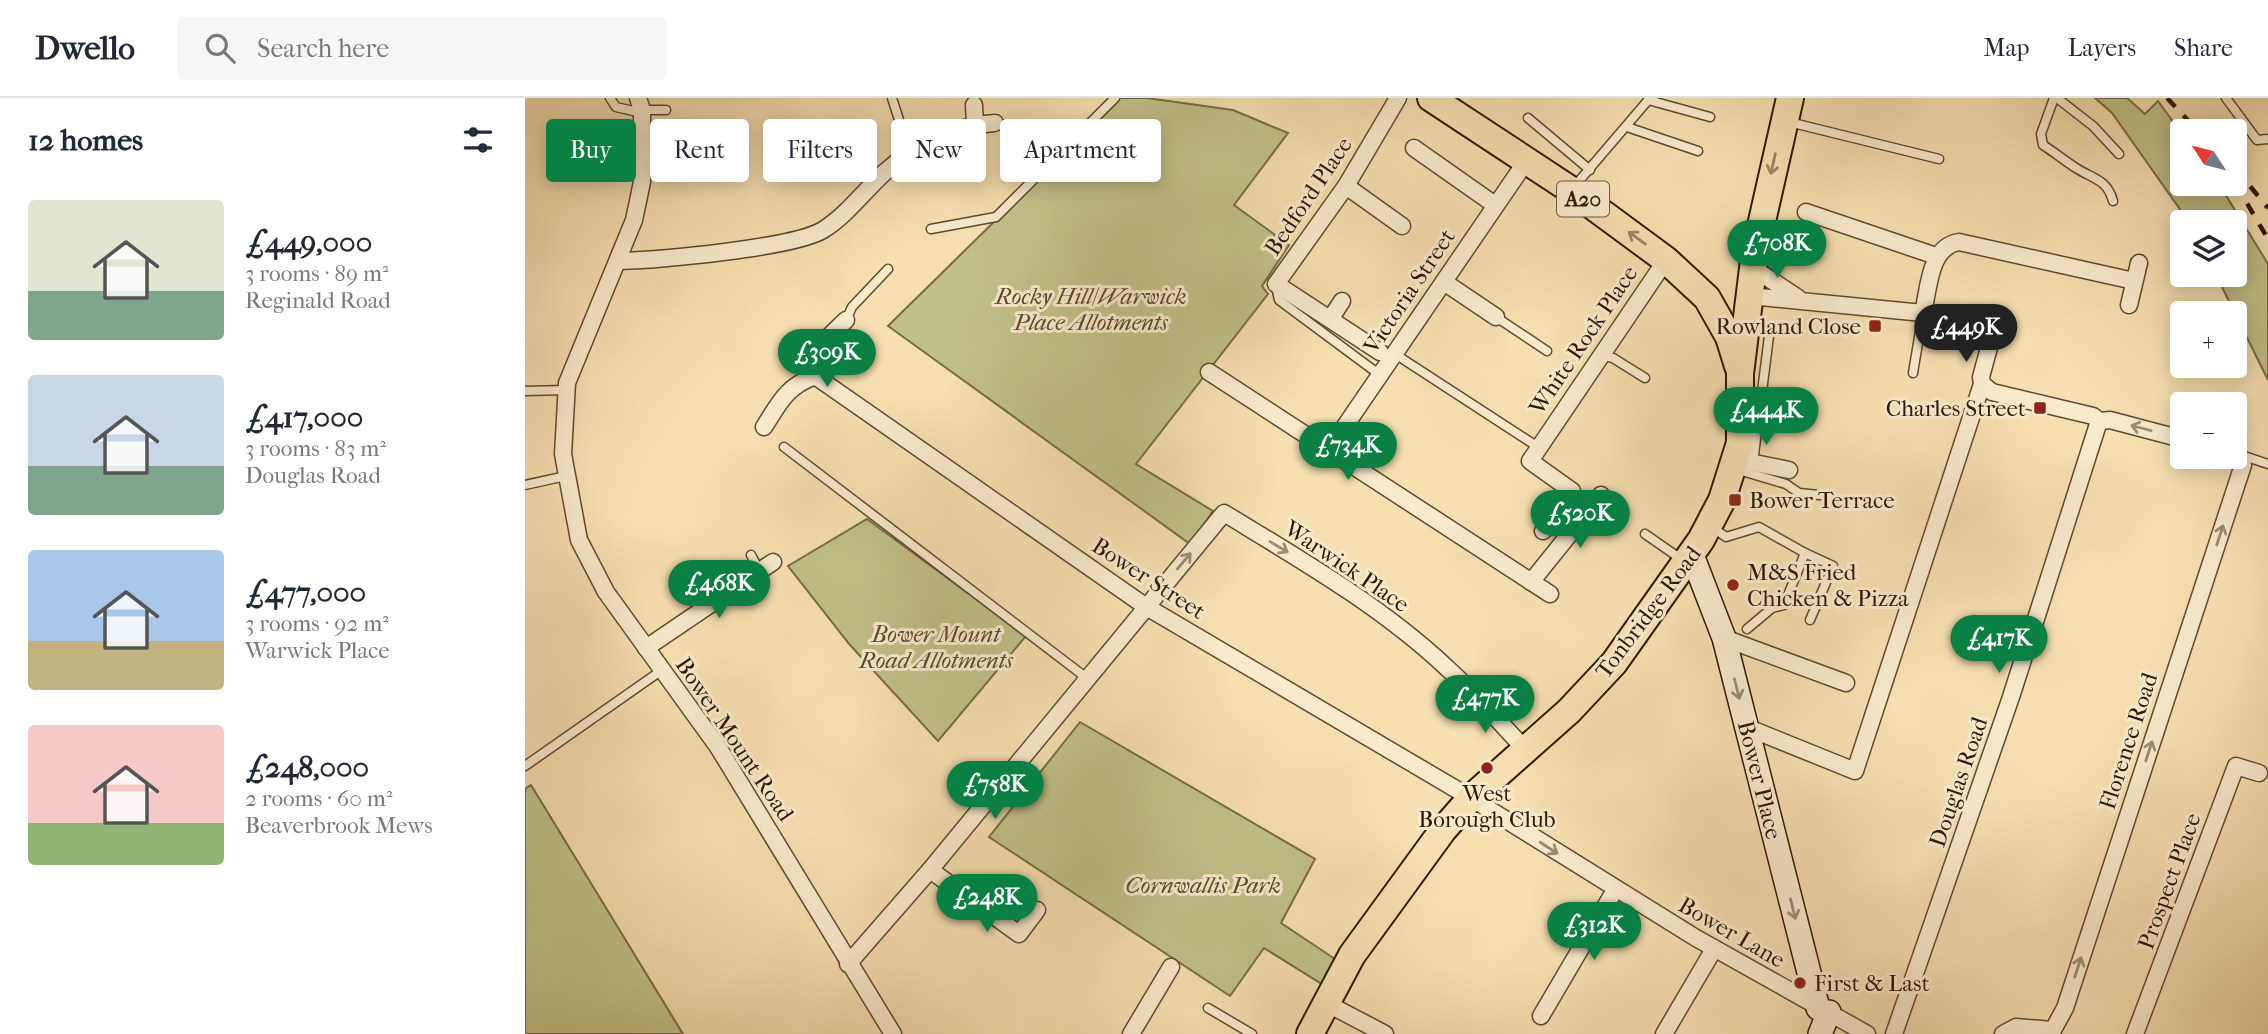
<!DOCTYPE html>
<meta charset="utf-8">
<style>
body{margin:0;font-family:"IM FELL French Canon",serif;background:#f6f6f7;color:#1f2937;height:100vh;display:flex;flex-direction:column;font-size:26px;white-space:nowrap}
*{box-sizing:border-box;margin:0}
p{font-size:23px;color:#747a83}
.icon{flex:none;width:38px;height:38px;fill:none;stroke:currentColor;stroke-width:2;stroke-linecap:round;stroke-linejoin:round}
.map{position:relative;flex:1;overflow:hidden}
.drawer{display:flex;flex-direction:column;background:#fff;width:525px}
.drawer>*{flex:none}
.top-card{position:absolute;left:21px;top:21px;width:665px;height:63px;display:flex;gap:14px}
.needle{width:46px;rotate:306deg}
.buttons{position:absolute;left:1645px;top:21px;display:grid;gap:14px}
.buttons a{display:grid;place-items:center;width:77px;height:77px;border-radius:7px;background:#fff;box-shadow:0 4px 18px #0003;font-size:35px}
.price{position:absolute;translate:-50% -60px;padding:0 16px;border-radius:24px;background:#0b8043;color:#fff;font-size:23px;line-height:46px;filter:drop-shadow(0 2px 4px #0008)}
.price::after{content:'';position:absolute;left:50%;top:42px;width:21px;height:16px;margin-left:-10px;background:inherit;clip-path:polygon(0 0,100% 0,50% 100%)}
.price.on{background:#222;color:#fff}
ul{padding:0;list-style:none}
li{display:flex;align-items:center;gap:21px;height:175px;padding:0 28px}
li span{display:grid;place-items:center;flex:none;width:196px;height:140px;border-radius:7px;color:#555}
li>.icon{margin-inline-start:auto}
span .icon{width:84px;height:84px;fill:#fffc;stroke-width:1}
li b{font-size:30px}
h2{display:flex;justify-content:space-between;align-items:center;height:84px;padding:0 28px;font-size:30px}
.tag{padding:0 24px;border-radius:7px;background:#fff;box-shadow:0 4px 18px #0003;font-size:24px;line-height:63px}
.tag.on{background:#0b8043;color:#fff}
header{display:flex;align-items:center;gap:42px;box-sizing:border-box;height:98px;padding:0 35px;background:#fff;border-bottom:2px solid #e0e1e3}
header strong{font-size:33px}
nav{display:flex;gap:38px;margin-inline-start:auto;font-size:24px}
.search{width:490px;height:63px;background:#f6f6f7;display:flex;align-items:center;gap:18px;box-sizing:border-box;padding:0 24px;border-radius:7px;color:#747a83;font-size:26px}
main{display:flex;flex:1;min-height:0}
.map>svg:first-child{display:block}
.green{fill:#c1c088;stroke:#776c46;stroke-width:2}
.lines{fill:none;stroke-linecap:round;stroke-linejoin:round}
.lane-casing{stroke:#5f4930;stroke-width:11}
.street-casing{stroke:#5f4930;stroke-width:19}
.secondary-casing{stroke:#2d1705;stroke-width:26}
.primary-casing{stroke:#2d1705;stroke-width:30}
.lane{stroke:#f9eacc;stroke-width:8}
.street{stroke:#f9eacc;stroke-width:16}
.secondary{stroke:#f9eacc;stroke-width:23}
.primary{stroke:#f6dfb0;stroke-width:26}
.rail{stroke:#2d1705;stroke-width:4.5;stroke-dasharray:12 12;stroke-linecap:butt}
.oneway{stroke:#9c8563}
.oneway2{stroke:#9d8b72}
.poi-dot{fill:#8f2418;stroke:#f9eacc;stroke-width:2.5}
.labels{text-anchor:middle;stroke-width:6;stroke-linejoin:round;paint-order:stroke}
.shield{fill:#f9eacc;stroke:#6a5641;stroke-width:2}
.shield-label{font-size:21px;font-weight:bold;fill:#2d1705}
.street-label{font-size:23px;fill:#2d1705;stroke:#f9eacc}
.park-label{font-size:23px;font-style:italic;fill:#594a2c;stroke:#f9eacc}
.poi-label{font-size:23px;fill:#2d1705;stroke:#f9eacc;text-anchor:start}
</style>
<header>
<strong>Dwello</strong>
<div class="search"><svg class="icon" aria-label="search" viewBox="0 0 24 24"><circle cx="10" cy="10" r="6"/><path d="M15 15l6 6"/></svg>Search here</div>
<nav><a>Map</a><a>Layers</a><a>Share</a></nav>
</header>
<main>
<section class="drawer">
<h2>12 homes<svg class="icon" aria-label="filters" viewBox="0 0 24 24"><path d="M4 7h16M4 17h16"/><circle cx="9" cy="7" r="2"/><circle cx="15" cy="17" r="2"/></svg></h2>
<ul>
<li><span style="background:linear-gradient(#dfe7d0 65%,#7fa58c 0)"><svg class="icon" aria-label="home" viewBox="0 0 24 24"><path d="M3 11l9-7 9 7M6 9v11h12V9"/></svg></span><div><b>£449,000</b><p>3 rooms · 89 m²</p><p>Reginald Road</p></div></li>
<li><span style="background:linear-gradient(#c9d6e8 65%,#7fa58c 0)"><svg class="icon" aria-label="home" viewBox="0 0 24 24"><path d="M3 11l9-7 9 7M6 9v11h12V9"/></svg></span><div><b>£417,000</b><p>3 rooms · 83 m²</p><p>Douglas Road</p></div></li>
<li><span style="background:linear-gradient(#a9c7e8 65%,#c2b280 0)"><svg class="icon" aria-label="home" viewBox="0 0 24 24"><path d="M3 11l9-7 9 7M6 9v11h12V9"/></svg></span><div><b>£477,000</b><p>3 rooms · 92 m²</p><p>Warwick Place</p></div></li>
<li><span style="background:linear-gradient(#f6c9c9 70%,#8fb573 0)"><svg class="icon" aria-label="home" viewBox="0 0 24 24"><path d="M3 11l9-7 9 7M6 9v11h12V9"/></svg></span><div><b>£248,000</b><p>2 rooms · 60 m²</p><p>Beaverbrook Mews</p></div></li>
</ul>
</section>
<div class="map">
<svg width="1743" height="936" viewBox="0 0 1743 936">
<rect width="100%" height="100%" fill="#f6dfb0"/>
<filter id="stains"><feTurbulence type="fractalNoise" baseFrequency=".00286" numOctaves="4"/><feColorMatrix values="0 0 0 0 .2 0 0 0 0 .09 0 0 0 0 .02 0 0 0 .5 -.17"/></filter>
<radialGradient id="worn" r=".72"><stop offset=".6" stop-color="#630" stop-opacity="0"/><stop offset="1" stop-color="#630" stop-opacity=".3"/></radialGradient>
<g class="green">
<polygon points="595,0 622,0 708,12 763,35 709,107 764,147 737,188 743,196 611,366 688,413 665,446 363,228"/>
<polygon points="1570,0 1602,0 1620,16 1633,3 1657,36 1657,86 1694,86 1743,166 1743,282 1691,177 1710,177 1710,124 1664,124 1587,15"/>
<polygon points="342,421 501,538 413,643 325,547 263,468"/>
<polygon points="555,624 790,761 756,825 813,863 800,888 739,850 705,898 464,739"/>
<polygon points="6,687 158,936 0,936 0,691"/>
</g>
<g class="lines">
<defs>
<g id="lane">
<polyline points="85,0 91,9 117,15"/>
<polyline points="367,0 376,28 388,53"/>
<path d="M 1529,0 L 1516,36 L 1518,47 C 1529,54 1540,63 1551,70 C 1568,81 1582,81 1588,103"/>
<polyline points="1532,0 1568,28 1594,56"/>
<polyline points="1701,0 1732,42 1743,41"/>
<polyline points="1123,2 1185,19"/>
<polyline points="117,12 141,12"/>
<polyline points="1003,20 1065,72"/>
<polyline points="1264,24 1414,61"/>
<polyline points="1102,29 1173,53"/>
<polyline points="1048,90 1125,0"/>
<polyline points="406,131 471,119 590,0"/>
<polyline points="751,188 754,202 855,277"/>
<polyline points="971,219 1022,253"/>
<polyline points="321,222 327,209 363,171"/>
<polyline points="870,256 1013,349"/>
<polyline points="1076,257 1088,260 1120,280"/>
<polyline points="1388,275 1398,215"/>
<polyline points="0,293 41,292"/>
<polyline points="259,349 563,581"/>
<polyline points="1716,357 1743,366"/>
<polyline points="1228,365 1244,238"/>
<polyline points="1210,371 1261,386 1274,395 1305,398"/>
<polyline points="0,387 41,378"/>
<polyline points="1187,429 1201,439 1234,429 1280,455 1259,507 1247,510 1222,531"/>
<polyline points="1120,436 1156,461"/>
<polyline points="1280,455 1308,468 1285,522"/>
<polyline points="226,457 234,472"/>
<polyline points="0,668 137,572"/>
<polyline points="683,910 727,936"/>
</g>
<g id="street">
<polyline points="113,0 117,12 117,84 109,122 42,285 38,356 54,442 81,494 193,649 368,936"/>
<polyline points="449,7 450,26"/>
<polyline points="889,50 970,107"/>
<polyline points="821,88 877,128"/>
<polyline points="1281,114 1411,158"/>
<path d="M 94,163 C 134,162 268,150 298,132 C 322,117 339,93 360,74 C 389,48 431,27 470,25"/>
<polyline points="1229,165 1237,176 1273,200"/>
<polyline points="919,184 971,219"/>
<polyline points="1604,207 1614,165"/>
<path d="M 1398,215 C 1404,190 1404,149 1434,144 L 1609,183"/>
<polyline points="806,220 817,203"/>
<polyline points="855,254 751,186 821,88 873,0"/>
<polyline points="684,274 1025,496"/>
<polyline points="290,278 620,508 946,700 1171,840 1342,936"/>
<polyline points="1574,323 1585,322 1657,341"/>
<path d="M 239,329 C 255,304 261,289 290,278 C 282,254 305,238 321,222"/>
<polyline points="805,350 1002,62"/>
<polyline points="1210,361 1264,372"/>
<polyline points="1018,433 1047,393 1005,363 1141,162"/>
<polyline points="1006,484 1076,397"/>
<polyline points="1199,540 1321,585"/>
<polyline points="121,550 248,464"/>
<polyline points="1221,629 1330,673 1457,286 1456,279 1468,235 1462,230 1398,215 1225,198"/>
<polyline points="405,772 494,836 512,812"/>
<path d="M 323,866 L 405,772 L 699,415 C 776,462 856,508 922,570 C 950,595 974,624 1000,651"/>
<polyline points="801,905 860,936"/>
<polyline points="1016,918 1090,792"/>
<polyline points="1528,932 1540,910 1718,367 1717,362 1710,355"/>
<polyline points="606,936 646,869"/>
<polyline points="1139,936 1189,851"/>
<polyline points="1369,936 1486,599 1574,323 1568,318 1467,294 1457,286"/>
<polyline points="1478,936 1491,929 1528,932"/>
<polyline points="1610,936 1711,668 1734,675"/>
</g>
<g id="secondary">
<polyline points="1167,457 1199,540 1293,910"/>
<polyline points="1295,936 1304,914"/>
</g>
<g id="primary">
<polyline points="906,0 1046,92 1141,162 1182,200 1204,239 1213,268"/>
<polyline points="785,936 827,857 918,732 946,700 1044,613 1089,565 1176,442 1197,402 1215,345 1215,276 1230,154 1265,0"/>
</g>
</defs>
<use href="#lane" class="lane-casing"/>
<use href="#street" class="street-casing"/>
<use href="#secondary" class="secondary-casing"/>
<use href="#primary" class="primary-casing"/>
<use href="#lane" class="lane"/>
<use href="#street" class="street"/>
<use href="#secondary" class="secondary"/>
<use href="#primary" class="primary"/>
<g class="rail">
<polyline points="1642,0 1673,33"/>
<polyline points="1710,70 1743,110"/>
<polyline points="1710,85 1743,141"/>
</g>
</g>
<defs><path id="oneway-shaft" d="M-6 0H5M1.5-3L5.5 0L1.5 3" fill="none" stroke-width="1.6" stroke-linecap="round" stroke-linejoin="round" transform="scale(1.75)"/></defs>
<g class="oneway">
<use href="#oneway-shaft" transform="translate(1248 66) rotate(103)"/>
<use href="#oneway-shaft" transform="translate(1112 140) rotate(-144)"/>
</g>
<g class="oneway2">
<use href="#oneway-shaft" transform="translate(1616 330) rotate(-165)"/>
<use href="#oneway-shaft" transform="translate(1695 437) rotate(-72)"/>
<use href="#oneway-shaft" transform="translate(754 449) rotate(31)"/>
<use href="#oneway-shaft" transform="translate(659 463) rotate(-50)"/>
<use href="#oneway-shaft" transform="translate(1212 591) rotate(76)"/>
<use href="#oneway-shaft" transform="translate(1624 653) rotate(-72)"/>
<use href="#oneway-shaft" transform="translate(1024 750) rotate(33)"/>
<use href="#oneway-shaft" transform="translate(1268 811) rotate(76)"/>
<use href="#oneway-shaft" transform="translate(1553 869) rotate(-72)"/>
</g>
<g class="poi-dot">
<rect x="1343" y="221" width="14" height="14" rx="3.5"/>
<rect x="1508" y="303" width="14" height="14" rx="3.5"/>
<rect x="1203" y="395" width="14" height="14" rx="3.5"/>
<circle cx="1208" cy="487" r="7"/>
<circle cx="962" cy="670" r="7"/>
<circle cx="1275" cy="885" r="7"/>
</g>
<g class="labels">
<rect class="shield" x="1032" y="83.5" width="52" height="35" rx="5"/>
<g class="shield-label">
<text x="1058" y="108">A20</text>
</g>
<g class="street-label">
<text transform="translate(783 98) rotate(-56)" y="8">Bedford Place</text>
<text transform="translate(884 193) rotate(-56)" y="8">Victoria Street</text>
<text transform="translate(1058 242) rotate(-56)" y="8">White Rock Place</text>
<text transform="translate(822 468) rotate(34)" y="8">Warwick Place</text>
<text transform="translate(624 480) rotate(33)" y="8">Bower Street</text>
<text transform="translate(1123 514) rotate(-53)" y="8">Tonbridge Road</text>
<text transform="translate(210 641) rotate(56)" y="8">Bower Mount Road</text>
<text transform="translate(1603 643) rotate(-72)" y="8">Florence Road</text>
<text transform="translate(1235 682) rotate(76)" y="8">Bower Place</text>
<text transform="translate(1433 684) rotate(-71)" y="8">Douglas Road</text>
<text transform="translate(1644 783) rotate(-70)" y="8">Prospect Place</text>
<text transform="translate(1207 834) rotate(30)" y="8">Bower Lane</text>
</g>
<g class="park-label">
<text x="566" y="206">Rocky Hill/Warwick<tspan x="566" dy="26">Place Allotments</tspan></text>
<text x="411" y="544">Bower Mount<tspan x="411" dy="26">Road Allotments</tspan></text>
<text x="678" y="795">Cornwallis Park</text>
</g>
<g class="poi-label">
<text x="1336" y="236" text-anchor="end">Rowland Close</text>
<text x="1501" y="318" text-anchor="end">Charles Street</text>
<text x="1224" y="410">Bower Terrace</text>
<text x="1222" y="482">M&amp;S Fried<tspan x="1222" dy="26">Chicken &amp; Pizza</tspan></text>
<text x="962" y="703" text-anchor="middle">West<tspan x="962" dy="26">Borough Club</tspan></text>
<text x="1289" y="893">First &amp; Last</text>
</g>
</g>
<rect width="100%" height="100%" filter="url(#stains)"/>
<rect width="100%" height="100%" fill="url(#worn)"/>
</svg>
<div class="buttons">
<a><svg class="needle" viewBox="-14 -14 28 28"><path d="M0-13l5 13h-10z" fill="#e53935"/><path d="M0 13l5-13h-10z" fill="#747a83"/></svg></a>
<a><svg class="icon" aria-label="layers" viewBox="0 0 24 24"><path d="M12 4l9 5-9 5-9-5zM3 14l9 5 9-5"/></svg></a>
<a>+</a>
<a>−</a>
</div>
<b class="price" style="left:1252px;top:182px">£708K</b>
<b class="price on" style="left:1441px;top:266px">£449K</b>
<b class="price" style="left:302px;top:291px">£309K</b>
<b class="price" style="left:1241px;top:349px">£444K</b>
<b class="price" style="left:823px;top:384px">£734K</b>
<b class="price" style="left:1055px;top:452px">£520K</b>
<b class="price" style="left:194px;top:522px">£468K</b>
<b class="price" style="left:1474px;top:577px">£417K</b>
<b class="price" style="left:960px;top:637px">£477K</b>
<b class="price" style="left:470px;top:723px">£758K</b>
<b class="price" style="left:462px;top:836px">£248K</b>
<b class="price" style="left:1069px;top:864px">£312K</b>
<div class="top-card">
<a class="tag on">Buy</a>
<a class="tag">Rent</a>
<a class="tag">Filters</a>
<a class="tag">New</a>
<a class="tag">Apartment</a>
</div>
</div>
</main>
